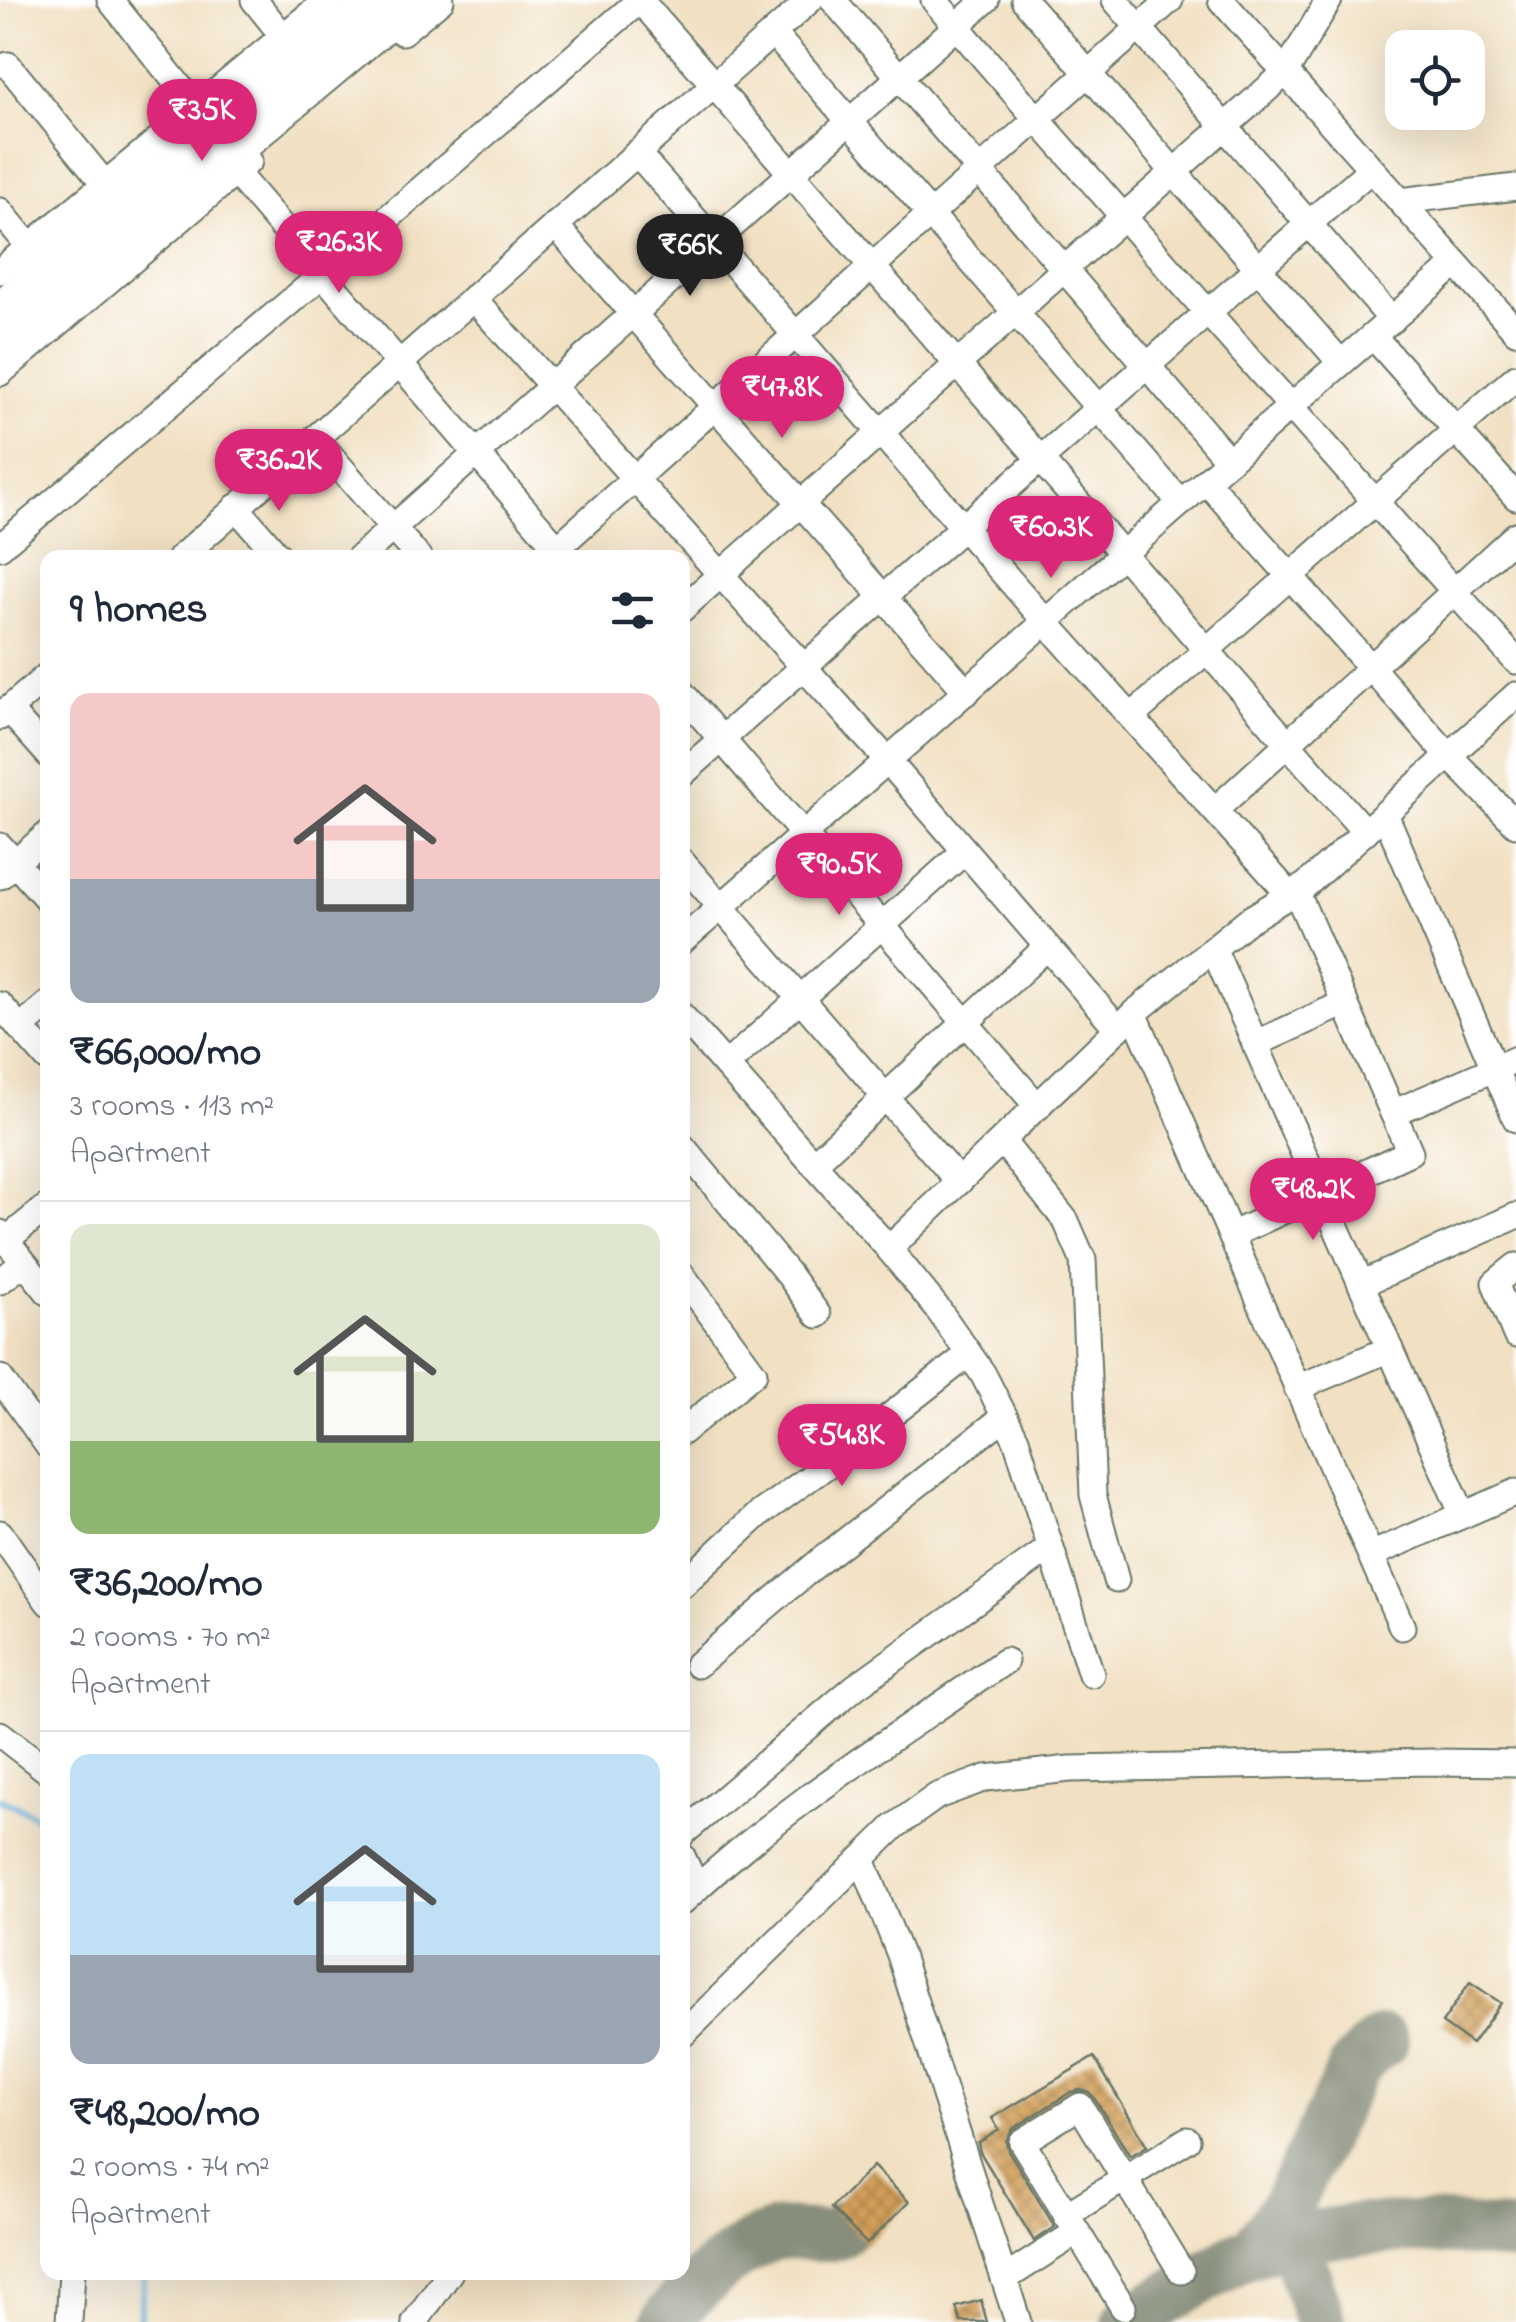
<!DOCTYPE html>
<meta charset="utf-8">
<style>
body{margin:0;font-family:"Indie Flower",sans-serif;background:#f6f6f7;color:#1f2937;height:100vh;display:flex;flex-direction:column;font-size:38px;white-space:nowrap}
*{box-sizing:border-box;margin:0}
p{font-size:32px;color:#747a83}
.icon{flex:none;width:55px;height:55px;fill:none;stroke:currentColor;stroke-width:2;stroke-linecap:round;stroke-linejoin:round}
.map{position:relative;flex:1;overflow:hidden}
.panel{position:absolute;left:40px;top:550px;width:650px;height:1730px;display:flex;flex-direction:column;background:#fff;border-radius:20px;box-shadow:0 10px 40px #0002}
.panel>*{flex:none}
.fabs{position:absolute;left:1385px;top:30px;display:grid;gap:20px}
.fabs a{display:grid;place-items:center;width:100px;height:100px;border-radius:20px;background:#fff;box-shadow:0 10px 40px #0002;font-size:50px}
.price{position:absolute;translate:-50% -85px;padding:0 22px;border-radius:35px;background:#db2777;color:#fff;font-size:32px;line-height:65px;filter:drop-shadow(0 2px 5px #0008)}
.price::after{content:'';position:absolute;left:50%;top:60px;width:30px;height:22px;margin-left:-15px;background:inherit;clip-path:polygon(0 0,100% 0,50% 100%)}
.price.current{background:#222;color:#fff}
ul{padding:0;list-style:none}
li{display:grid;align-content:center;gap:20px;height:530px;padding:0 30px}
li+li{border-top:2px solid #e0e1e3}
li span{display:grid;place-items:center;height:310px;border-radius:20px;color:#555}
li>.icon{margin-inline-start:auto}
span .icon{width:180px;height:180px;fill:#fffc;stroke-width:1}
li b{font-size:42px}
h2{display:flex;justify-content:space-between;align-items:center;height:120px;padding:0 30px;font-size:42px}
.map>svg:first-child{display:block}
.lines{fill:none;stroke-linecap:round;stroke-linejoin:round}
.stream{stroke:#5baed6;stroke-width:6}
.taxiway{stroke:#888e7b;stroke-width:52}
.building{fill:url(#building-cross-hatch)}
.minor-casing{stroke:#687666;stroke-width:29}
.highway-casing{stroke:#687666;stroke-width:39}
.minor{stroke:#fff;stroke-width:25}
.highway{stroke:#fff;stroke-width:35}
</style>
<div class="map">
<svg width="1516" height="2322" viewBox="0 0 1516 2322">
<defs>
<pattern id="building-cross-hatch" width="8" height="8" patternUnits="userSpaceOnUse" patternTransform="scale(2.5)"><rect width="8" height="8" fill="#d29f58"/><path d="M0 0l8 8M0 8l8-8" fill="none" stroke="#aa834a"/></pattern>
</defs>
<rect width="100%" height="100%" fill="#fff"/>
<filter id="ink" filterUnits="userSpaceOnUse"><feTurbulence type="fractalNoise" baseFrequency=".01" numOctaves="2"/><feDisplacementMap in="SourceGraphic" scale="20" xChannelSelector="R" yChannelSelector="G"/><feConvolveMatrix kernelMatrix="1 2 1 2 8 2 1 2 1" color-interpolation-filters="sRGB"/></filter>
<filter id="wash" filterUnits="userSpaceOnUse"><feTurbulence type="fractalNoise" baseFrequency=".0048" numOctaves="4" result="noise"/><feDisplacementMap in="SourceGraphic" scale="40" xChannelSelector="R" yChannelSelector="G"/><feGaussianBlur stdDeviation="2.25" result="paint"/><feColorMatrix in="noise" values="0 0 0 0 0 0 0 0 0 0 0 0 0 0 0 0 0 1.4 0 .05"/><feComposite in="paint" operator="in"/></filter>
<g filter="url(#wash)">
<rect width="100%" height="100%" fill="#f1e0c2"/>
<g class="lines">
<g class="stream">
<polyline points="0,1799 32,1814 48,1829"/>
<polyline points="139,2322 145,2272"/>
</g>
<g class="taxiway">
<polyline points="1293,2239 1320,2322"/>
<polyline points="1254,2251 1287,2205 1353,2069 1368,2052 1383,2041"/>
<path d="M 666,2322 C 687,2292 742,2242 779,2235 C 795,2232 821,2240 835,2234 C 840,2232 843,2228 847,2225"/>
<path d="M 1128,2322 C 1154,2306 1181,2291 1208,2275 C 1221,2268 1234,2258 1248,2253 C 1332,2222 1429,2224 1516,2236"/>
</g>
</g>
<g id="blocks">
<g class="building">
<polygon points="1470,1982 1501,2003 1472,2044 1442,2023"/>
<polygon points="1094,2057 1147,2146 1130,2156 1094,2098 1089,2092 1080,2090 1071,2092 1013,2129 1006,2141 1008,2150 1055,2227 1034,2241 980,2152 978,2143 999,2130 992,2118"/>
<polygon points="873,2166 909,2202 867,2244 831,2208"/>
<polygon points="981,2300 987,2322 961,2322 956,2307"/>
</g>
</g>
</g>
<g filter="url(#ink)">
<use href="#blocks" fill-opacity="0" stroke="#687666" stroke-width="2.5"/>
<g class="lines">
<defs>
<g id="minor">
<polyline points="110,0 196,107"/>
<polyline points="254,0 283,36"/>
<polyline points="640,0 1365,832"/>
<polyline points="833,0 1229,461"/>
<polyline points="934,0 1037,119 1516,661"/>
<polyline points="1024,0 1341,363"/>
<polyline points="1115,0 1392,320"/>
<polyline points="1221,0 1516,331"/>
<polyline points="402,32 441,0"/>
<polyline points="773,33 1181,503"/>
<polyline points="8,65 104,183"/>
<polyline points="637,153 1046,622 1290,895"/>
<polyline points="235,172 566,558"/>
<polyline points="1400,201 1516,187"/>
<polyline points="0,211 29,246"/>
<polyline points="555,225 967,692"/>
<polyline points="0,271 327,0"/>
<polyline points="473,298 888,761 1118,1029"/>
<polyline points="1373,336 1516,497"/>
<polyline points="0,373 249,161"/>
<polyline points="315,438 419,558"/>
<polyline points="1206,481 1449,756 1516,824"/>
<polyline points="236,507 280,558"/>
<polyline points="0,547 323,274 640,0"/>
<polyline points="180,558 810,0"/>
<polyline points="359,558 986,0"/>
<polyline points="546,558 1170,0"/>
<polyline points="682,609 1285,73 1329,0"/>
<polyline points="682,693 1038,1107"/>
<polyline points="8,709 48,754"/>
<polyline points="0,717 48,675"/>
<polyline points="1131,717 1516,377"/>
<polyline points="682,774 1371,169"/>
<polyline points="1215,810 1516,535"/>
<polyline points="1385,814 1516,1119"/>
<polyline points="0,846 48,900"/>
<polyline points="682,862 959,1182"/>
<polyline points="0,876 48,834"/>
<polyline points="682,941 1290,407 1456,264"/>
<polyline points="1213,948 1463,1515"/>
<polyline points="0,1005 48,1059"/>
<polyline points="1134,1013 1402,1627"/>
<polyline points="682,1016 889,1249 937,1308 983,1374 1016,1439 1091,1674"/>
<polyline points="20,1028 48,1004"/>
<polyline points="1255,1044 1345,1003"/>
<polyline points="726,1065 965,851"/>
<polyline points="1393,1113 1516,1059"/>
<polyline points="1002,1141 1066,1221 1083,1260 1093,1495 1116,1580"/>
<polyline points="682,1146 789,1275 818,1315"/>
<polyline points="813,1164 1047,947"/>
<polyline points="0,1233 48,1292"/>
<polyline points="1231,1235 1410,1152 1296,891"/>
<polyline points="6,1240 48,1206"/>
<polyline points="889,1249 1134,1013 1247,921 1306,885 1516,695"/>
<polyline points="1516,1266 1495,1283 1516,1335"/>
<polyline points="682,1275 754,1373 682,1432"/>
<polyline points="0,1281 24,1263"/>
<polyline points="1361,1284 1516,1216"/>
<polyline points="0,1378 48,1446"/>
<polyline points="1297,1388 1390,1349"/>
<polyline points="0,1533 48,1602"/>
<polyline points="1371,1555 1516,1492"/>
<polyline points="682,1585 758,1515 830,1463 969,1354"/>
<polyline points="697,1665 820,1561 1004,1417"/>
<polyline points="0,1734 48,1771"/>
<polyline points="682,1834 855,1687 1050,1548"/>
<polyline points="682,1856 697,1888"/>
<polyline points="862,1859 900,1955 1018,2322"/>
<path d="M 682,1902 C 779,1809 896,1737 1005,1661"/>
<polyline points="682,2035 895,1826 937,1796 986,1778 1070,1769 1433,1762 1516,1763"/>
<polyline points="1066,2215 1187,2140"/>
<polyline points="1004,2279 1077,2232"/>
<polyline points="1123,2307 1022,2142 1080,2106 1181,2271"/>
<polyline points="69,2322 72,2272"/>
<polyline points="415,2322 450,2272"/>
</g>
<g id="highway">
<polyline points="0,309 370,0"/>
<polyline points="0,346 414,0"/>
</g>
</defs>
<use href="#minor" class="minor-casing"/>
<use href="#highway" class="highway-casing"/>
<use href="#minor" class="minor"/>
<use href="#highway" class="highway"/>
</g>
</g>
</svg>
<div class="fabs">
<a><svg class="icon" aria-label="locate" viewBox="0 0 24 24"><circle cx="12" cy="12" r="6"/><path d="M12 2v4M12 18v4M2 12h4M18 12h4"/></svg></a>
</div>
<b class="price" style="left:202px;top:164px">₹35K</b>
<b class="price" style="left:339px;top:296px">₹26.3K</b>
<b class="price current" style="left:690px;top:299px">₹66K</b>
<b class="price" style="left:782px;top:441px">₹47.8K</b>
<b class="price" style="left:279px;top:514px">₹36.2K</b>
<b class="price" style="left:1051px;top:581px">₹60.3K</b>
<b class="price" style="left:839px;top:918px">₹90.5K</b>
<b class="price" style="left:1313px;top:1243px">₹48.2K</b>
<b class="price" style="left:842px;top:1489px">₹54.8K</b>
<section class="panel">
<h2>9 homes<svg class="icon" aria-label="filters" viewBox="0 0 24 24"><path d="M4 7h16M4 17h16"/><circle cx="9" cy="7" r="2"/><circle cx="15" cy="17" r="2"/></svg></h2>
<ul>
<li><span style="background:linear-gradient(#f6c9c9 60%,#9aa5b1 0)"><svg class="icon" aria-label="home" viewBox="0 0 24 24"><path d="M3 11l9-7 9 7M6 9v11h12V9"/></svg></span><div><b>₹66,000/mo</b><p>3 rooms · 113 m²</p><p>Apartment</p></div></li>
<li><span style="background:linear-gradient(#dfe7d0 70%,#8fb573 0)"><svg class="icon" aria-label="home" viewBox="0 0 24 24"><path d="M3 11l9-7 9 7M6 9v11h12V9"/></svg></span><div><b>₹36,200/mo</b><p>2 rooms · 70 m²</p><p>Apartment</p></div></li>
<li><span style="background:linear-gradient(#bfe0f5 65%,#9aa5b1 0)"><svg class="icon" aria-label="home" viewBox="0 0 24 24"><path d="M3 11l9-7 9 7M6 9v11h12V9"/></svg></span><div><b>₹48,200/mo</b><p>2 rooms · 74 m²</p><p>Apartment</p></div></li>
</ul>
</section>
</div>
